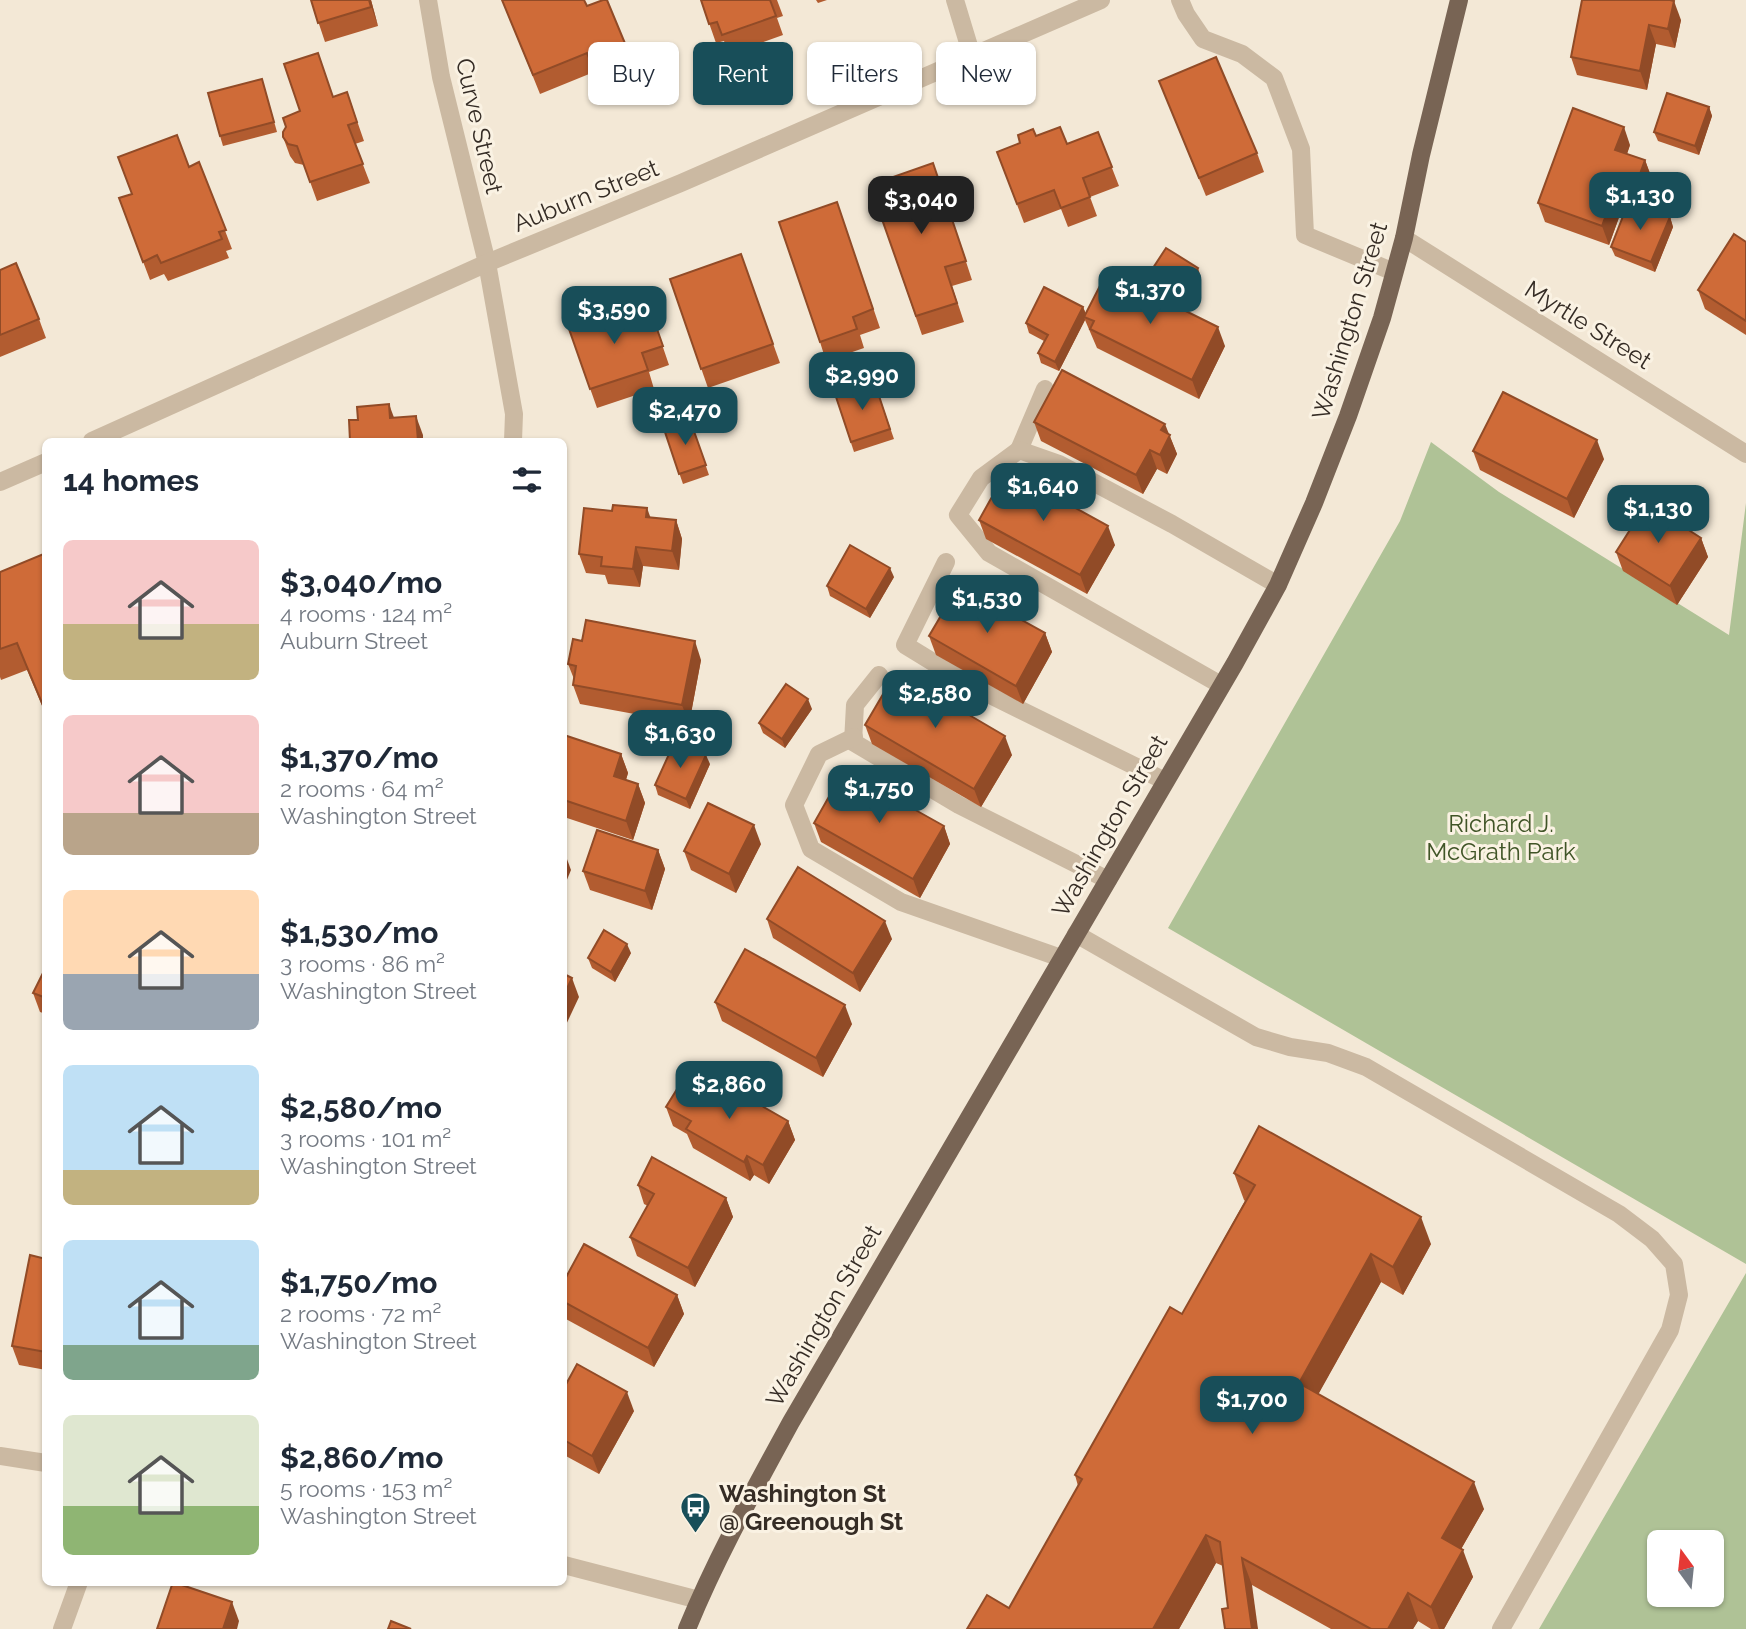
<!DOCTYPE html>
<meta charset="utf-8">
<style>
body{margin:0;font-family:Raleway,sans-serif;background:#f2f2f3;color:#1f2937;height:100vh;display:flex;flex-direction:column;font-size:26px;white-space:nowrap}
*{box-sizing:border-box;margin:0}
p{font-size:23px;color:#747a83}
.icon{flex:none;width:38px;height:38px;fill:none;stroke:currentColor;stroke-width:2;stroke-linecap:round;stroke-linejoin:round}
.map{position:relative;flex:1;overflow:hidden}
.panel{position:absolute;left:42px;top:438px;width:525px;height:1148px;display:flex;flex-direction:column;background:#fff;border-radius:10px;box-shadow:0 2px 5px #0004}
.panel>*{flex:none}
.hud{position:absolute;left:588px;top:42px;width:665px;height:63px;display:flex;gap:14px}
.needle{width:46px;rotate:345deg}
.controls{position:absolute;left:1647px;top:1530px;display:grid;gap:14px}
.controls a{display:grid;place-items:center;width:77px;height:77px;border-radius:10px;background:#fff;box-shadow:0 2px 5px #0004;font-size:35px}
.price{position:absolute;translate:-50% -60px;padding:0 16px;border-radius:14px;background:#184e59;color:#fff;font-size:23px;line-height:46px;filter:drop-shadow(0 2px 4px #0008)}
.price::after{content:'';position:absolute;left:50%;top:42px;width:21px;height:16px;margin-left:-10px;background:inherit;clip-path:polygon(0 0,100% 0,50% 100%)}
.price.current{background:#222;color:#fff}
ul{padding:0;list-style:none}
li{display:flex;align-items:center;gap:21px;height:175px;padding:0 21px}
li span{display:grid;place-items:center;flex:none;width:196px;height:140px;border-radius:10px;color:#555}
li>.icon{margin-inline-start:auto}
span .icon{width:84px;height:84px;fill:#fffc;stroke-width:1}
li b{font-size:30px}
h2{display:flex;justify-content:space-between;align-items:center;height:84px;padding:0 21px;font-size:30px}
.tag{padding:0 24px;border-radius:10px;background:#fff;box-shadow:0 2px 5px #0004;font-size:24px;line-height:63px}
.tag.current{background:#184e59;color:#fff}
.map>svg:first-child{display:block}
.green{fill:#afc296;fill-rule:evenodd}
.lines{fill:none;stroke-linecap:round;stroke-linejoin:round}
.lane{stroke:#cbb9a2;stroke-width:18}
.street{stroke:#cbb9a2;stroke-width:18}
.primary{stroke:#786454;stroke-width:18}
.wall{fill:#b25c30}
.shaded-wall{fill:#914b27}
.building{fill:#cf6b38;stroke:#914b27;stroke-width:2}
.labels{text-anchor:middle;stroke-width:6;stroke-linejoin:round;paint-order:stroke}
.street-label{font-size:24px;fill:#352c25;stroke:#faf2e3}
.park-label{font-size:24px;fill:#405527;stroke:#faf2e3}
.poi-label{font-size:24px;font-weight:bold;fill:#352c25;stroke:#faf2e3;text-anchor:start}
</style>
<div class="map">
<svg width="1746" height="1629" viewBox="0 0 1746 1629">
<rect width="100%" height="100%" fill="#f3e8d6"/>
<g class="green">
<polygon points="1431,442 1499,492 1729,635 1746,503 1746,1264 1168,928 1400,521"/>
<path d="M 1746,1273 L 1746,1629 L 1539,1629 ZM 1659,1542 L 1712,1542 L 1712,1594 L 1659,1594 Z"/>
</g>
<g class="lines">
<g class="lane">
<polyline points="1180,0 1186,14 1203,39 1242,54 1274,78 1301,149 1305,235 1394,272"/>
<polyline points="1019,450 1045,389"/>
<polyline points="946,562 905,645 972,686 1165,781"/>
<polyline points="879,675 855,705 853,742 959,805 1108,880"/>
<polyline points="1221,685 989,553 958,515 981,478 1019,450 1059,464 1172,524 1278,585"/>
<polyline points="854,737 819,754 794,805 811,849 901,902 1061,958"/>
<polyline points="1076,934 1256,1037 1290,1047 1328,1053 1366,1067 1619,1214 1652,1239 1674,1264 1679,1295 1670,1330 1501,1629"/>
</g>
<g class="street">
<polyline points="428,0 441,77 487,263 514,414 513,441"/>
<polyline points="955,0 972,56"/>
<polyline points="1404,238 1746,454"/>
<polyline points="92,441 487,263 681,183 1101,0"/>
<polyline points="0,482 46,462"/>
<polyline points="0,1456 46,1463"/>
<polyline points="564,1565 699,1600"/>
<polyline points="62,1629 79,1582"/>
</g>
<path class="primary" d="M 687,1629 C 716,1558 754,1490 791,1422 L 1235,663 L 1278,585 L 1314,503 L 1348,416 L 1382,318 L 1404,238 L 1421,155 L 1459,0"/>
</g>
<g class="wall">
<polygon points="311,0 371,0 378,26 325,42"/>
<polygon points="502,0 584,0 587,6 629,53 636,72 600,86 594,72 540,94"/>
<polygon points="701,0 777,0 783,16 777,18 783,35 729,54 724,41 716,43"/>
<polygon points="816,0 827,0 818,3"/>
<polygon points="1582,0 1681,20 1675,48 1656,44 1647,90 1577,75 1571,57"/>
<polygon points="1159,81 1257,153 1264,172 1206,196"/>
<polygon points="265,89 277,132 223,146 220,136"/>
<polygon points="347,92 364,141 355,144 370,183 317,201 304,165 295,163 290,156 283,137 300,111 333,97"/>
<polygon points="1709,107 1712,116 1699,155 1658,141 1654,132"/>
<polygon points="1098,132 1119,186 1090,197 1097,216 1068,227 1061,209 1024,223 997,152 1036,136 1067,144"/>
<polygon points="1630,145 1627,154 1645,160 1652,179 1643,204 1626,198 1609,245 1545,222 1538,203"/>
<polygon points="199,162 232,249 226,251 229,258 168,281 164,274 150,280 119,198 131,194"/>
<polygon points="940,182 972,280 952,286 964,322 922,335 870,185"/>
<polygon points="837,202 880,328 860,335 864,348 826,361 820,342"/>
<polygon points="1670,217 1673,227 1655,272 1615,256 1611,247"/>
<polygon points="1746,242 1746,335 1705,309 1698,290"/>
<polygon points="741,254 780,363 708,388 670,279"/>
<polygon points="1153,268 1201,278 1189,298 1156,277"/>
<polygon points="0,270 39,319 46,338 0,357"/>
<polygon points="1083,307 1086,314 1225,346 1199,399 1097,348 1085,320 1059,371 1041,363 1038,353 1044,341 1029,333 1026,323"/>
<polygon points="652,315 669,365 649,372 654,389 597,408 568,326 630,323"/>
<polygon points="874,381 894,439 854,452 835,394"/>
<polygon points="690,420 709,475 683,484 664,429"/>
<polygon points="1034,422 1169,434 1177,454 1167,474 1157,469 1143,494 1041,441"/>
<polygon points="1473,451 1604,459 1574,518 1480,470"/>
<polygon points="651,518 676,520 682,539 679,570 643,566 640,587 608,584 605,575 586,573 579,554"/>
<polygon points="979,520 1115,545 1087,594 986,539"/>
<polygon points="1701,538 1708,557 1677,605 1623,571 1616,552"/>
<polygon points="46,553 46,715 27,670 1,680 0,677 0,572"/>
<polygon points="894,577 870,618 830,596 827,586"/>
<polygon points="1045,633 1052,652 1023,704 936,655 929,636"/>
<polygon points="701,660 689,724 580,704 573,685 574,679 568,664"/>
<polygon points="812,709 785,748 763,733 759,723"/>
<polygon points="865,725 1012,755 981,807 872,744"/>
<polygon points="564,735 621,754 628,773 626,780 638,784 645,803 633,840 564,817"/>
<polygon points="710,764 690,809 658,795 655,785"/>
<polygon points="814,823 944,826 950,844 920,898 821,842"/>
<polygon points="761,844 736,893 691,870 684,851"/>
<polygon points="658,850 665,869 652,910 590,890 583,871"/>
<polygon points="767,919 892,939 860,992 773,938"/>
<polygon points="631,953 615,982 592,968 588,958"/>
<polygon points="46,967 46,1014 40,1012 33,993"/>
<polygon points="715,1002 852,1024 823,1077 722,1021"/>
<polygon points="706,1095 788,1121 795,1140 769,1184 754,1175 750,1181 693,1148 687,1134 673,1126 666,1107"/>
<polygon points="1234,1173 1431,1244 1403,1295 1381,1282 1318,1394 1484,1509 1461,1549 1473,1577 1444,1629 1431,1629 1418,1621 1413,1629 1331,1629 1252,1585 1228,1608 1223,1566 1216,1563 1179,1629 967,1629 1009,1608 1078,1486 1075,1475 1182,1314 1245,1201 1244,1200"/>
<polygon points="638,1185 726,1198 733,1217 695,1287 637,1256 630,1237 648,1206 644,1204"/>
<polygon points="46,1259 46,1370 19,1365 12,1346"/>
<polygon points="564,1281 677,1295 684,1314 654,1367 564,1318"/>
<polygon points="564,1388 634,1411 599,1474 564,1455"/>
</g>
<g class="shaded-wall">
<polygon points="369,0 371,0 378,26"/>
<polygon points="1674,1 1681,20 1675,48 1668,29"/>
<polygon points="1649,25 1656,44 1647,90 1640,71"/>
<polygon points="1709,107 1712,116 1699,155 1695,146"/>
<polygon points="1624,127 1630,145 1622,168 1615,150"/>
<polygon points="1645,160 1652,179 1643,204 1636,185"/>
<polygon points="1619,179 1626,198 1609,245 1602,226"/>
<polygon points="1670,217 1673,227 1655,272 1651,262"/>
<polygon points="1198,268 1201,278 1189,298 1185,288"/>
<polygon points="1083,307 1087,317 1084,317 1085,320 1059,371 1055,362"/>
<polygon points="1218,327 1225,346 1199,399 1192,380"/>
<polygon points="389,404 396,423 390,418"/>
<polygon points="416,416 423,435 423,441 418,441"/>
<polygon points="1165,424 1177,454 1167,474 1160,455 1161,430"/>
<polygon points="1597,440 1604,459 1574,518 1567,499"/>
<polygon points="1150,450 1157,469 1143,494 1136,475"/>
<polygon points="647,508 654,527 646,517"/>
<polygon points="676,520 682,539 679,570 672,551"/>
<polygon points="1108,526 1115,545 1087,594 1080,575"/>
<polygon points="1701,538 1708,557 1677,605 1670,586"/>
<polygon points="636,547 643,566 640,587 633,569"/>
<polygon points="890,568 894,577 870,618 866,609"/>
<polygon points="1045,633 1052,652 1023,704 1016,686"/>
<polygon points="695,641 701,660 689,724 682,705"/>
<polygon points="808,699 812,709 785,748 782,739"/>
<polygon points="1005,736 1012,755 981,807 974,789"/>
<polygon points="621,754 628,773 621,795 614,776"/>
<polygon points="706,755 710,764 690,809 686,799"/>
<polygon points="638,784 645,803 633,840 626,821"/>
<polygon points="754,825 761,844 736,893 729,874"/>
<polygon points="944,826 950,844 920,898 913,879"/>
<polygon points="658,850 665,869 652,910 645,891"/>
<polygon points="564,851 571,870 564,887"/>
<polygon points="885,921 892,939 860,992 853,973"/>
<polygon points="627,944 631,953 615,982 611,972"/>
<polygon points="572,978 579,997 564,1029 564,995"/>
<polygon points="845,1005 852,1024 823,1077 816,1058"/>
<polygon points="788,1121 795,1140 769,1184 763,1165"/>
<polygon points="747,1156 754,1175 750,1181 744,1162"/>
<polygon points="726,1198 733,1217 695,1287 688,1268"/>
<polygon points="1421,1217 1431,1244 1403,1295 1393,1267"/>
<polygon points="1371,1254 1381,1282 1309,1411 1299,1383"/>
<polygon points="677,1295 684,1314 654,1367 648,1348"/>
<polygon points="627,1392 634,1411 599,1474 592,1456"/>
<polygon points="1474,1482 1484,1509 1452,1565 1442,1538"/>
<polygon points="1206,1535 1216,1563 1179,1629 1153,1629"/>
<polygon points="1463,1550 1473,1577 1444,1629 1439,1629 1431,1607"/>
<polygon points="1242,1558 1252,1585 1258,1629 1252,1629"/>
<polygon points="1408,1593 1418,1621 1413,1629 1388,1629"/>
<polygon points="232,1602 239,1621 237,1629 223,1629"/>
</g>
<g class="building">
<polygon points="311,0 369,0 371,7 318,23"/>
<polygon points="502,0 584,0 587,6 603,0 607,0 629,53 593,68 587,53 533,75"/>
<polygon points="701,0 770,0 776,16 722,35 717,22 709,24"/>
<polygon points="1582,0 1670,0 1674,1 1668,29 1649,25 1640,71 1571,57"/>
<polygon points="318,53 333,97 347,92 357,122 348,125 363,164 310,182 297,146 288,144 283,137 283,132 286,127 283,118 300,111 284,64"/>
<polygon points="1216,57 1257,153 1199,178 1159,81"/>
<polygon points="262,79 274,122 220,136 208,93"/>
<polygon points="1667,93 1709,107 1695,146 1654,132"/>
<polygon points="1573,108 1624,127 1615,150 1645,160 1636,185 1619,179 1602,226 1538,203"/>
<polygon points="1060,127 1067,144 1098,132 1112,167 1083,178 1090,197 1061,208 1054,190 1017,204 997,152 1020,143 1018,135 1033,129 1036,136"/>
<polygon points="177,135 189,167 199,162 226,230 219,232 222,239 161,263 157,255 143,262 119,198 132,194 118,157"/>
<polygon points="933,163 966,261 945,267 957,303 916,316 870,185"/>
<polygon points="1629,201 1670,217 1651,262 1611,247"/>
<polygon points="837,202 873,309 853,317 857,329 820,342 779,222"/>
<polygon points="1734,234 1746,242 1746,321 1698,290"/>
<polygon points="1166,248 1198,268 1185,288 1153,268"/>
<polygon points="741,254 773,344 701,369 670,279"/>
<polygon points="16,263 39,319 0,335 0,270"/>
<polygon points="1107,272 1218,327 1192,380 1090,329 1094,321 1084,317"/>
<polygon points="1044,287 1083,307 1055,362 1038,353 1048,335 1026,323"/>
<polygon points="624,307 630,323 652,315 663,346 642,353 648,370 590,389 568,326"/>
<polygon points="1062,370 1165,424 1161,430 1170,435 1160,455 1150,450 1136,475 1034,422"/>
<polygon points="874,381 890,429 851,442 835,394"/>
<polygon points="1503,392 1597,440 1567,499 1473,451"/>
<polygon points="389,404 390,418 416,416 418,441 350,441 349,420 358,420 357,407"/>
<polygon points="690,420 706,465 679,474 664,429"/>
<polygon points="1007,470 1108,526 1080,575 979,520"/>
<polygon points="1647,503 1701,538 1670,586 1616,552"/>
<polygon points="613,505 647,508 646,517 676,520 672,551 636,547 633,569 601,566 602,557 579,554 584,508 612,511"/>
<polygon points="850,545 890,568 866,609 827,586"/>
<polygon points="46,553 46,707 44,708 17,643 0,649 0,572"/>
<polygon points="959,585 1045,633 1016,686 929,636"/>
<polygon points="586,620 695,641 682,705 573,685 576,666 568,664 573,639 582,641"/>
<polygon points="896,672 1005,736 974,789 865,725"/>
<polygon points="786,684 808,699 782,739 759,723"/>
<polygon points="564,735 621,754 614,776 638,784 626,821 564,800"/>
<polygon points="675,741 706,755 686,799 655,785"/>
<polygon points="844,770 944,826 913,879 814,823"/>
<polygon points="708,803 754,825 729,874 684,851"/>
<polygon points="597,830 658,850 645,891 583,871"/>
<polygon points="798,867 885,921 853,973 767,919"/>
<polygon points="604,930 627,944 611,972 588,958"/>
<polygon points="745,949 845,1005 816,1058 715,1002"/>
<polygon points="46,967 46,998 33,993"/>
<polygon points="564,974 572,978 564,995"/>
<polygon points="715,1079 788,1121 763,1165 747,1156 744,1162 686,1129 691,1121 666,1107 682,1081 706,1095"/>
<polygon points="1259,1126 1421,1217 1393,1267 1371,1254 1299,1383 1474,1482 1442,1538 1463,1550 1431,1607 1408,1593 1388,1629 1371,1629 1242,1558 1252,1629 1225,1629 1222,1609 1228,1608 1220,1542 1206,1535 1153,1629 967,1629 987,1595 1009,1608 1082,1479 1075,1475 1170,1307 1182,1314 1255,1185 1234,1173"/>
<polygon points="652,1157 726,1198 688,1268 630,1237 654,1194 638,1185"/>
<polygon points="584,1244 677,1295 648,1348 564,1302 564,1281"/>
<polygon points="30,1255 46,1259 46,1352 12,1346"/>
<polygon points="577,1364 627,1392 592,1456 564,1440 564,1388"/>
<polygon points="173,1582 232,1602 223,1629 157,1629"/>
<polygon points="391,1621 411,1629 388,1629"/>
</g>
<defs>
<symbol id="bus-pin" viewBox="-11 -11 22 30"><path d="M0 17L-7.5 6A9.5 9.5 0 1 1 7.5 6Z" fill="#184e59" stroke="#faf2e3"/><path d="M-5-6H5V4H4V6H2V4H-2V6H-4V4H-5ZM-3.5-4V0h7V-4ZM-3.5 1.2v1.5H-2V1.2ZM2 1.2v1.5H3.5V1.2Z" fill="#fff"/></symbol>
</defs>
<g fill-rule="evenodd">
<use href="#bus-pin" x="678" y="1490" width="35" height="47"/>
</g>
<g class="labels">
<g class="street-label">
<text transform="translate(479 126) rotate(77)" y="8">Curve Street</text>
<text transform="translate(586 196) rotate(-22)" y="8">Auburn Street</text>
<text transform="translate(1350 321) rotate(-73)" y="8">Washington Street</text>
<text transform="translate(1588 325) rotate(32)" y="8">Myrtle Street</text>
<text transform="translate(1110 826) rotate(-60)" y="8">Washington Street</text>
<text transform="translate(824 1316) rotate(-60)" y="8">Washington Street</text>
</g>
<g class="park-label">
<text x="1501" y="832">Richard J.<tspan x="1501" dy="28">McGrath Park</tspan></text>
</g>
<g class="poi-label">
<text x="719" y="1502">Washington St<tspan x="719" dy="28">@ Greenough St</tspan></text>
</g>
</g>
</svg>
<div class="controls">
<a><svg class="needle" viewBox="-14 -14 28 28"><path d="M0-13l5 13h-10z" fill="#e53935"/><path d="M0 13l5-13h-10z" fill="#747a83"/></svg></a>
</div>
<b class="price" style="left:1640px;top:232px">$1,130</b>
<b class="price current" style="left:921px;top:236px">$3,040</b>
<b class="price" style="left:1150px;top:326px">$1,370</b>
<b class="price" style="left:614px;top:346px">$3,590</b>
<b class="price" style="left:862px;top:412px">$2,990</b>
<b class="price" style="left:685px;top:447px">$2,470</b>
<b class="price" style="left:1043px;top:523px">$1,640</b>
<b class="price" style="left:1658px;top:545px">$1,130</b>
<b class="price" style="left:987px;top:635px">$1,530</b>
<b class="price" style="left:935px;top:730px">$2,580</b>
<b class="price" style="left:680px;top:770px">$1,630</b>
<b class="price" style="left:879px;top:825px">$1,750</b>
<b class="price" style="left:729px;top:1121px">$2,860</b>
<b class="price" style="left:1252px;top:1436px">$1,700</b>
<div class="hud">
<a class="tag">Buy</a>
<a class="tag current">Rent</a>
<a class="tag">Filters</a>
<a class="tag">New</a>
</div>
<section class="panel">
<h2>14 homes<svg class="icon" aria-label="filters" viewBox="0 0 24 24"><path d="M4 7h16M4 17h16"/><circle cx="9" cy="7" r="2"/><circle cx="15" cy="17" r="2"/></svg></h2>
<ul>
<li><span style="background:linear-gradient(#f6c9c9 60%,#c2b280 0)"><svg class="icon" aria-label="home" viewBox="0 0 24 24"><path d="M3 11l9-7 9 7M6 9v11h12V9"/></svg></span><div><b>$3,040/mo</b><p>4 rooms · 124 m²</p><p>Auburn Street</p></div></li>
<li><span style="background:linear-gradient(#f6c9c9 70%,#b9a48a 0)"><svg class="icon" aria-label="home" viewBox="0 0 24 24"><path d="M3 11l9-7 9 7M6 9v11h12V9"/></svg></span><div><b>$1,370/mo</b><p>2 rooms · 64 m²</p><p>Washington Street</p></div></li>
<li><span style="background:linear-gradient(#ffd9b3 60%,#9aa5b1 0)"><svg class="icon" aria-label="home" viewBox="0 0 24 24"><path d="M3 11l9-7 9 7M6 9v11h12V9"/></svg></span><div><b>$1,530/mo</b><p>3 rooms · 86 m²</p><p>Washington Street</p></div></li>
<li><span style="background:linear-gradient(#bfe0f5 75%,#c2b280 0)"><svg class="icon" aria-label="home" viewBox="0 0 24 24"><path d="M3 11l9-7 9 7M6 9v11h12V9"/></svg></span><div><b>$2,580/mo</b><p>3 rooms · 101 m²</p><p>Washington Street</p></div></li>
<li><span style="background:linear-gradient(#bfe0f5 75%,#7fa58c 0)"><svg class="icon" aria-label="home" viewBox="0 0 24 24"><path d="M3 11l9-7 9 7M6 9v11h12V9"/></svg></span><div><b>$1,750/mo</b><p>2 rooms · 72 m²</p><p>Washington Street</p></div></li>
<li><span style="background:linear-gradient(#dfe7d0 65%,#8fb573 0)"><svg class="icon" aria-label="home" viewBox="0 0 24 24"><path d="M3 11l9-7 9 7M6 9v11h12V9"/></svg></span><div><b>$2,860/mo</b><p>5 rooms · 153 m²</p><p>Washington Street</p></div></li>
</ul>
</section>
</div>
